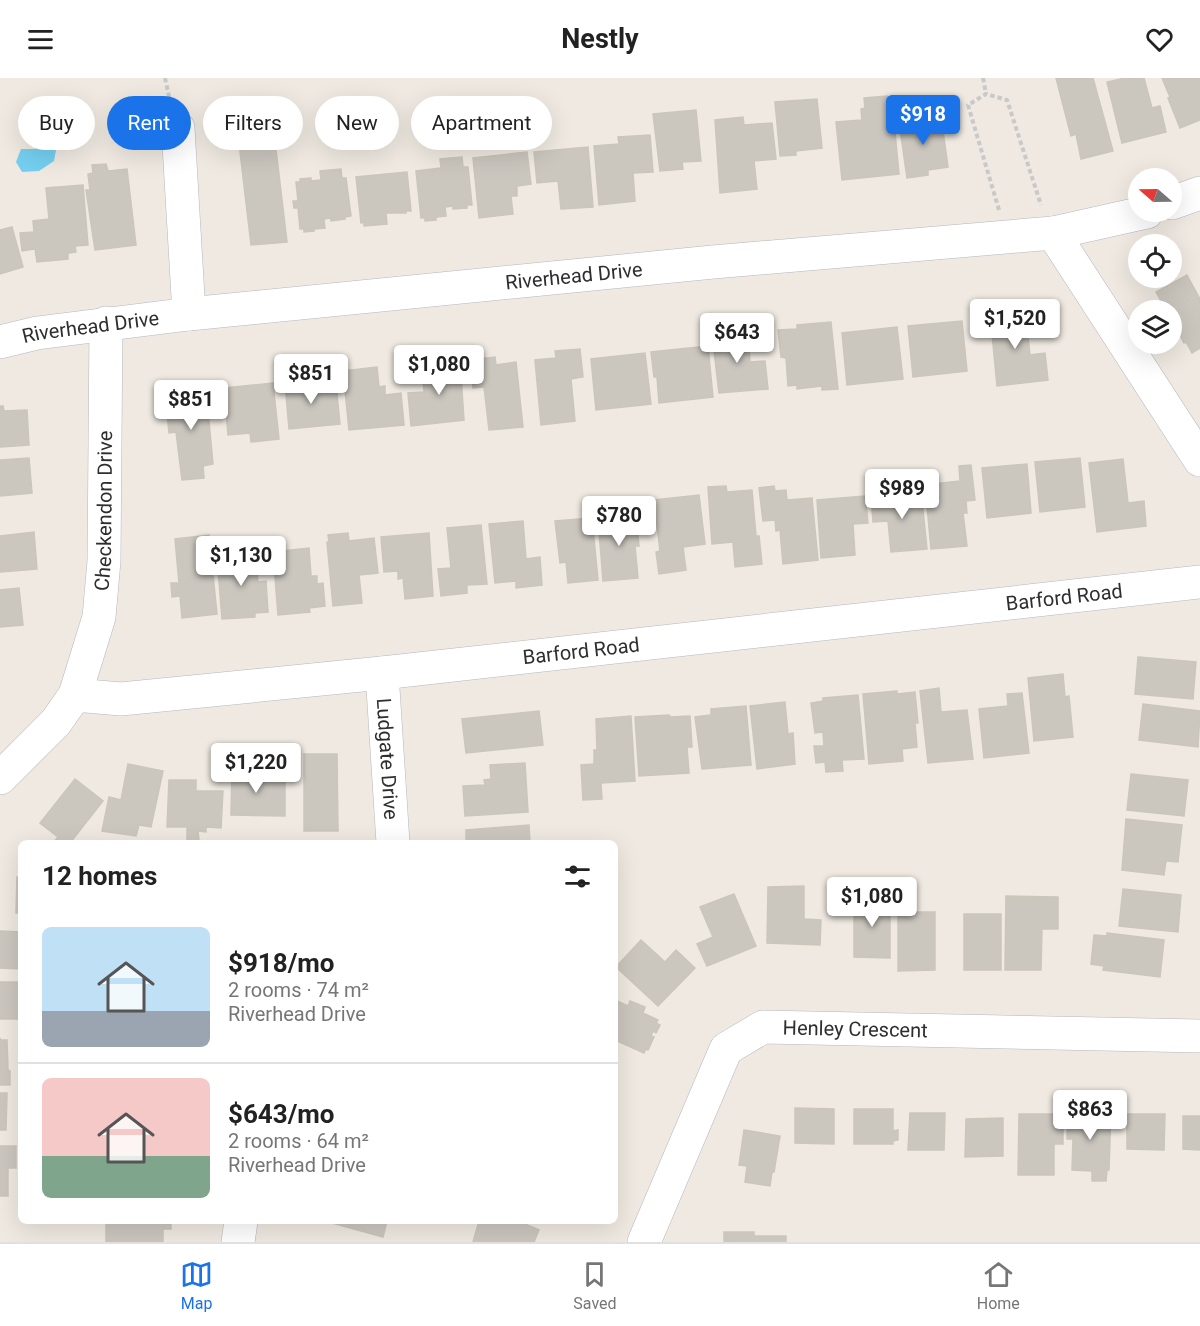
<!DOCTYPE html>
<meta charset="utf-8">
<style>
body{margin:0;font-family:Roboto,sans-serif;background:#f6f6f6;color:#222;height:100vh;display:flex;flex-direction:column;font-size:22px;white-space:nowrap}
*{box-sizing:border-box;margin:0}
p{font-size:20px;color:#767676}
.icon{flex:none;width:33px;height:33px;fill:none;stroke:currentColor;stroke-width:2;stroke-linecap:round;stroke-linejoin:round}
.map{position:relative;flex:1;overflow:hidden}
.details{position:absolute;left:18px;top:762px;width:600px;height:384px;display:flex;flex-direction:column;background:#fff;border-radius:9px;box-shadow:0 6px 24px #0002}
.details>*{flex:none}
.top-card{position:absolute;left:18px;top:18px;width:600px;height:54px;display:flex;gap:12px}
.needle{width:39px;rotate:290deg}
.buttons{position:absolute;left:1128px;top:90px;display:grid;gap:12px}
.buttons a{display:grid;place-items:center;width:54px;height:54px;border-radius:50%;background:#fff;box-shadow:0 6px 24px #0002;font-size:30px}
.price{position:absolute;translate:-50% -51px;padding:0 14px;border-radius:6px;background:#fff;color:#222;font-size:20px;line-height:39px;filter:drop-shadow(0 2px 3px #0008)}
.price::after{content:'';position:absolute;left:50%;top:36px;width:18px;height:14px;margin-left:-9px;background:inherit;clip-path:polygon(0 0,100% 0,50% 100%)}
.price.selected{background:#1a73e8;color:#fff}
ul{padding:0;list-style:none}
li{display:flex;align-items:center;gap:18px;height:150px;padding:0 24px}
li+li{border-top:2px solid #e0e0e0}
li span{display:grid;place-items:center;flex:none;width:168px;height:120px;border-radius:9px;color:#555}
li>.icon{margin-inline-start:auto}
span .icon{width:72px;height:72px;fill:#fffc;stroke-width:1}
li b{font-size:26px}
h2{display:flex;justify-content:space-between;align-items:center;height:72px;padding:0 24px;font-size:26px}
.tag{padding:0 21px;border-radius:27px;background:#fff;box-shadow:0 6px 24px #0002;font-size:21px;line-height:54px}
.tag.selected{background:#1a73e8;color:#fff}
header{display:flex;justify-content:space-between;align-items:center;height:78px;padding:0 24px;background:#fff;font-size:27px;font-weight:700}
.tab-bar{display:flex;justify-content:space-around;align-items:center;height:84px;border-top:2px solid #e0e0e0;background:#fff;font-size:16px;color:#767676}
.tab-bar a{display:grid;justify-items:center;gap:3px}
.tab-bar .selected{color:#1a73e8}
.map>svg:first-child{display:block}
.water{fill:#75cff0}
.building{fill:#cbc7bf;stroke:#cbc5ba;stroke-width:1.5}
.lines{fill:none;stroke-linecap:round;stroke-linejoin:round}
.minor-casing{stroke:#b4b7c1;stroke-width:34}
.path{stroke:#c9c9c9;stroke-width:4;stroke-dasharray:4.5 3;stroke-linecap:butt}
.minor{stroke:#fff;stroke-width:33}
.labels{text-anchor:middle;stroke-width:5;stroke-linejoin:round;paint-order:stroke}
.street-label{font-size:20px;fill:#2e2e2e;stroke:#fff}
</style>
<header><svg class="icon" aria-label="menu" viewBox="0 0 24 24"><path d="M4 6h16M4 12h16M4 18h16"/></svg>Nestly<svg class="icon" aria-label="heart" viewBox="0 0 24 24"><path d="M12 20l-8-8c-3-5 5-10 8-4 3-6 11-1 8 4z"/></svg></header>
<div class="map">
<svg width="1200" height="1164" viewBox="0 0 1200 1164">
<rect width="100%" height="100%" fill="#efe9e1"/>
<polygon class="water" points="46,67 51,68 56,72 54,83 39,93 22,94 16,84 21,71 34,71"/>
<g class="building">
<polygon points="1056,0 1093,0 1113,73 1081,81 1076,56 1071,58"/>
<polygon points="1125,0 1144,0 1152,30 1160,28 1166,54 1122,65 1107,4"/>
<polygon points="1162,0 1200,0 1200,42 1180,50 1168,20 1170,19"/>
<polygon points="887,18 888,34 893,33 899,96 842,102 836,44 862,42 861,31 865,30 864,20"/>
<polygon points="817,21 822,70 796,73 796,77 780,78 775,24"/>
<polygon points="696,32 701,83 682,84 683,91 660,93 653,36"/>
<polygon points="941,38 948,89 928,92 928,97 907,100 899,44"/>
<polygon points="743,39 744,47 772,45 776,81 754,83 757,111 720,115 715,42"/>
<polygon points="650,57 653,94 633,95 635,123 599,127 594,68 619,66 618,59"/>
<polygon points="275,63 287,164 251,167 239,65"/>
<polygon points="588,69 593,129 561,131 558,103 537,105 534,74"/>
<polygon points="527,74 531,106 517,108 517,118 511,118 513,136 479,140 473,80"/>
<polygon points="462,79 463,89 468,89 472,127 467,127 467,130 453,131 453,128 445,129 446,138 436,139 436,142 425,143 425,140 421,140 416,93 441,90 440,81"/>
<polygon points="106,86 108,93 127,91 136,167 95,172 86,112 90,112 88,96 93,95 92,87"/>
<polygon points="341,91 342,100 346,100 351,138 345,139 345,141 331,143 331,140 324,141 325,150 314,151 314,153 304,154 304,151 300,151 298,130 294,130 293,123 298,123 296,104 300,104 300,101 311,100 311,103 321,102 320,93"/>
<polygon points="407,94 411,133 406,133 406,135 386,135 387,146 364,148 364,144 361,145 356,99"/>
<polygon points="83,107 88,167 75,168 76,174 68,175 68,181 37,184 35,171 22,173 20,155 34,154 33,143 49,141 46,110"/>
<polygon points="12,149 23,189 0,196 0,152"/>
<polygon points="1187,197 1200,221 1200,270 1192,275 1186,264 1184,265 1172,242 1172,232 1166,232 1156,214"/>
<polygon points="1025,231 1030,277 1045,275 1048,302 997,308 990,235"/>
<polygon points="962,243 967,293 913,299 908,248"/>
<polygon points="831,244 838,311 822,312 822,308 797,311 797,307 788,308 786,280 781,279 778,252 797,251 797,247"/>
<polygon points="897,249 903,301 847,307 842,255"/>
<polygon points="748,253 750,284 765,283 768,311 719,315 712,256"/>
<polygon points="708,268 713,319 659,325 657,299 654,299 651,274"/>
<polygon points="580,271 583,299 571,301 575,343 541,347 535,282 556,280 555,273"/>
<polygon points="645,275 651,326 596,332 591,281"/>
<polygon points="495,279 496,287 516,284 523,349 489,352 484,309 473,310 470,282"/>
<polygon points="460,283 464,342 411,348 408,315 424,314 423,303 428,303 425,286"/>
<polygon points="377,289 379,309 385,308 385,317 401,315 404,347 349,352 343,293"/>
<polygon points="311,301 311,309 336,307 340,346 289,351 285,304"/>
<polygon points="273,305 279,361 251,364 250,355 228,357 224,310"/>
<polygon points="206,312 213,386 203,388 204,400 182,402 176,354 169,355 165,316"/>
<polygon points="0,328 3,328 4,333 27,332 29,367 0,369"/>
<polygon points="29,380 32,415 0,418 0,382"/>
<polygon points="1080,380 1085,429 1040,434 1035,384"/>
<polygon points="1123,381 1128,425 1144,423 1146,448 1097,454 1089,385"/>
<polygon points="1027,386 1031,435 987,440 982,390"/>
<polygon points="971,387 975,422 966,423 967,435 963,435 967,468 931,471 925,407 960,403 959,388"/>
<polygon points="726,408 727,414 752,412 756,458 759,458 762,486 735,489 733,464 712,466 708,409"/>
<polygon points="774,408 775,413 786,412 787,422 812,420 818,482 783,486 780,452 776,453 775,442 763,443 759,410"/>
<polygon points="921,413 927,471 891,474 888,443 873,444 871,418"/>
<polygon points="699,417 705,466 683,469 686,492 659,496 656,474 660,473 654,422"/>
<polygon points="865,418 868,445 853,446 855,477 821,480 817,422"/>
<polygon points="636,437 639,468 635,468 638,500 603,503 598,440"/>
<polygon points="592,440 598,502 568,505 566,484 560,485 555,443"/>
<polygon points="523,443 526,481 540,479 542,507 516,510 516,503 495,505 489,446"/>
<polygon points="481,447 487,506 467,507 467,515 441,518 438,491 451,490 447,450"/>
<polygon points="34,454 37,491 0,494 0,458"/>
<polygon points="348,455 349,463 374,460 378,495 359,497 362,525 333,528 327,464 329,464 328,457"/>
<polygon points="429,455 433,518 405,521 403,500 398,501 398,493 384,494 381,459"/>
<polygon points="209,457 217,536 182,540 180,518 172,519 171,505 179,505 175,461"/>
<polygon points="309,470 311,498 317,498 317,506 323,505 325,528 309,530 310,534 278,537 273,474"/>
<polygon points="255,475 258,504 266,503 268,534 255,535 255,539 222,541 217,479"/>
<polygon points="19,510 23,547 0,549 0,512"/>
<polygon points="1138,579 1196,584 1193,621 1135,616"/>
<polygon points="1063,596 1065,619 1069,618 1073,659 1034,663 1028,600"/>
<polygon points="939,610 941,634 967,632 973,681 928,685 920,613"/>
<polygon points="897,613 897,616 915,614 918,645 915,645 917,669 902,671 903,683 869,686 863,616"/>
<polygon points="1022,615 1029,675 984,680 979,631 1008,628 1007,616"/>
<polygon points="858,617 864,681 842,682 843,693 826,694 825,684 816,685 814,668 824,668 823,654 815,655 811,625 823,623 823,620"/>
<polygon points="785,624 788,656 793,655 795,686 757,691 750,628"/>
<polygon points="1143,626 1200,633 1198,669 1139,662"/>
<polygon points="746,628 751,687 702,691 695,639 711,637 711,631"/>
<polygon points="539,633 543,667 466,675 462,641"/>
<polygon points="669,637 671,639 690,638 692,669 687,669 689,695 639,698 635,639"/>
<polygon points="631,638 635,703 601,705 602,721 583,722 581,687 594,686 594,672 597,672 596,641"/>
<polygon points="304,676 337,676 338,753 304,753"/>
<polygon points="525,685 528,734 465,738 463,708 485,707 484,702 491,701 490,687"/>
<polygon points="128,686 163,693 151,749 139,747 136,758 102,753 109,719 121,722"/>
<polygon points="232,690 258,690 258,702 285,702 285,738 231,737"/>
<polygon points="1131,696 1188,702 1184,738 1127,732"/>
<polygon points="75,701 103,723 70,765 53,765 58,759 40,745"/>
<polygon points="169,702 196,702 196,713 223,713 221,750 206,749 206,754 198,753 199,762 187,762 187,749 167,749"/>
<polygon points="1126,741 1182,747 1178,784 1166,783 1164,797 1122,792"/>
<polygon points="529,747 530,765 466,765 466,752"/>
<polygon points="17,799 21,799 21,835 16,835"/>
<polygon points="804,808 804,841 821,842 820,867 767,865 768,809"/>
<polygon points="1123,811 1181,817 1178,854 1119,848"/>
<polygon points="734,816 756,868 707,888 697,866 713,859 700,829"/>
<polygon points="864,818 874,818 874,821 879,821 879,818 886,818 886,822 890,822 890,880 854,879 854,822 864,822"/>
<polygon points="1006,818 1058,819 1058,851 1042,851 1041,892 1005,892"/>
<polygon points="898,834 935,834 935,892 898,893"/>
<rect x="964" y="836" width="37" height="56"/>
<polygon points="0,853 21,854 21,891 0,890"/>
<polygon points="1107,855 1164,862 1160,899 1103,892 1104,888 1091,886 1094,857 1107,858"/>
<polygon points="641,862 665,884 676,872 695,890 658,928 616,889"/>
<rect x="0" y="904" width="18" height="37"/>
<polygon points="615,922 628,928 630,923 645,929 643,935 658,942 656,945 660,947 656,955 653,953 651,958 654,959 648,972 646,971 644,975 615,962"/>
<polygon points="0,960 1,962 7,962 8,992 10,993 10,1007 0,1007"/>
<polygon points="0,1015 7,1015 6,1052 0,1052"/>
<polygon points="795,1030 834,1031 834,1066 795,1065"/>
<polygon points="1068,1030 1111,1032 1109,1092 1107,1092 1106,1103 1092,1103 1092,1093 1072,1092 1073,1061 1067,1061"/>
<polygon points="854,1031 893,1031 893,1053 898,1052 898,1062 893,1063 893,1066 854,1066"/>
<polygon points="910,1035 945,1035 944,1072 908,1072"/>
<polygon points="1019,1036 1063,1036 1063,1066 1054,1066 1054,1097 1018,1097"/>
<polygon points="1127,1036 1165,1036 1164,1072 1127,1071"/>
<polygon points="1183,1038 1200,1038 1200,1072 1183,1071"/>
<polygon points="1003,1040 1003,1078 965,1079 966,1041"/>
<polygon points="744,1052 780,1058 774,1094 772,1094 770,1108 745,1104 747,1088 739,1087"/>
<polygon points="0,1068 16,1068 16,1090 8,1090 8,1118 0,1118"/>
<polygon points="106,1143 171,1143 171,1151 163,1151 163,1164 106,1164"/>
<polygon points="325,1143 387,1143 383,1159"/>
<polygon points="479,1143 518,1143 539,1152 534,1164 473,1164"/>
<polygon points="724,1154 754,1154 754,1158 786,1158 786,1164 724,1164"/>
</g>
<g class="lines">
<defs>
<g id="minor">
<polyline points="178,50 189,236"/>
<polyline points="1172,125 1200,115"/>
<polyline points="1053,155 1200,382"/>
<path id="s1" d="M 0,264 L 37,255 L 189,236 L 713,184 L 1053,155 L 1147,134"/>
<path id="s2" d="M 382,595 L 393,765"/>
<path id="s3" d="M 75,617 L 99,539 L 104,483 L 106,245"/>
<path id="s4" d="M 0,700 L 56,644 L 75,617 L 121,621 L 382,595 L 1200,504"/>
<polyline points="238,1164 241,1143"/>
<path id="s5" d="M 644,1164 L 726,971 L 763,949 L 1200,958"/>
</g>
</defs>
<use href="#minor" class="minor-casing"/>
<g class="path">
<polyline points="165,0 170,23"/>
<polyline points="983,0 986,16"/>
<polyline points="999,132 968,27 986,16 1007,22 1041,127"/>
</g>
<use href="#minor" class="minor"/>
</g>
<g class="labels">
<g class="street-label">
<text dy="7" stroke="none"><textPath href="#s1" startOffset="578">Riverhead Drive</textPath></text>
<text dy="7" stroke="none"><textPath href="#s1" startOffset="92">Riverhead Drive</textPath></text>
<text dy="7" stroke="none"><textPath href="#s3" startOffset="188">Checkendon Drive</textPath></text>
<text dy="7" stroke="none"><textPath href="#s4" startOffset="1107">Barford Road</textPath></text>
<text dy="7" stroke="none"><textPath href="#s4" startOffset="621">Barford Road</textPath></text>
<text dy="7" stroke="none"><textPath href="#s2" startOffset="86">Ludgate Drive</textPath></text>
<text dy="7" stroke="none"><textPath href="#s5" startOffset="345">Henley Crescent</textPath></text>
</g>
</g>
</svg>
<div class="buttons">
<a><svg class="needle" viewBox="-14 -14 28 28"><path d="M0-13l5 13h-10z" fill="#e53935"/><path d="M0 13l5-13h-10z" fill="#767676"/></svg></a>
<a><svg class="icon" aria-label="locate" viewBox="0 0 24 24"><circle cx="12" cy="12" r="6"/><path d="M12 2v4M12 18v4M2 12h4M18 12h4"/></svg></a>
<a><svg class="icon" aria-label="layers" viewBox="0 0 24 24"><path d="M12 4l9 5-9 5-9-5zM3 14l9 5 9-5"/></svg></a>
</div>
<b class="price selected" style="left:923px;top:68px">$918</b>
<b class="price" style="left:1015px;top:272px">$1,520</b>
<b class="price" style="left:737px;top:286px">$643</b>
<b class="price" style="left:439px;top:318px">$1,080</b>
<b class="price" style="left:311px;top:327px">$851</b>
<b class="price" style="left:191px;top:353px">$851</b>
<b class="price" style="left:902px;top:442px">$989</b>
<b class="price" style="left:619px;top:469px">$780</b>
<b class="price" style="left:241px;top:509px">$1,130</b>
<b class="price" style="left:256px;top:716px">$1,220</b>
<b class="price" style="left:872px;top:850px">$1,080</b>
<b class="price" style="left:1090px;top:1063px">$863</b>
<div class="top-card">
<a class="tag">Buy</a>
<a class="tag selected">Rent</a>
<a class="tag">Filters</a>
<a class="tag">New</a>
<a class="tag">Apartment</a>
</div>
<section class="details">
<h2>12 homes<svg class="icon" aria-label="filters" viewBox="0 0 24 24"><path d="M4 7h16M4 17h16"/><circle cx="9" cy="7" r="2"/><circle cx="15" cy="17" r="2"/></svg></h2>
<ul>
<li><span style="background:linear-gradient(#bfe0f5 70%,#9aa5b1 0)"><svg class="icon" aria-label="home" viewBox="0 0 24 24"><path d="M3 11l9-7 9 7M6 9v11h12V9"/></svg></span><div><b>$918/mo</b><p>2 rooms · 74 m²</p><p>Riverhead Drive</p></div></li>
<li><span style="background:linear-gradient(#f6c9c9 65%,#7fa58c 0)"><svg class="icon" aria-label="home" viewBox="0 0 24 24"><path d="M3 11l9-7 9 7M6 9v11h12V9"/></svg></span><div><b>$643/mo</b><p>2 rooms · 64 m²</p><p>Riverhead Drive</p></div></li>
</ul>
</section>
</div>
<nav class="tab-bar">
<a class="selected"><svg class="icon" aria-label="map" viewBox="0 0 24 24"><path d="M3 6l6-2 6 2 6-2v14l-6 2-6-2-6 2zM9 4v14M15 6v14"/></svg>Map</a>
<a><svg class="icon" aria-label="saved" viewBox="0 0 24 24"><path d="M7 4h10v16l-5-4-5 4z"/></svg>Saved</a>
<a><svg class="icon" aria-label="home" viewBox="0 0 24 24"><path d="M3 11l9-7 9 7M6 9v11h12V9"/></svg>Home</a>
</nav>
